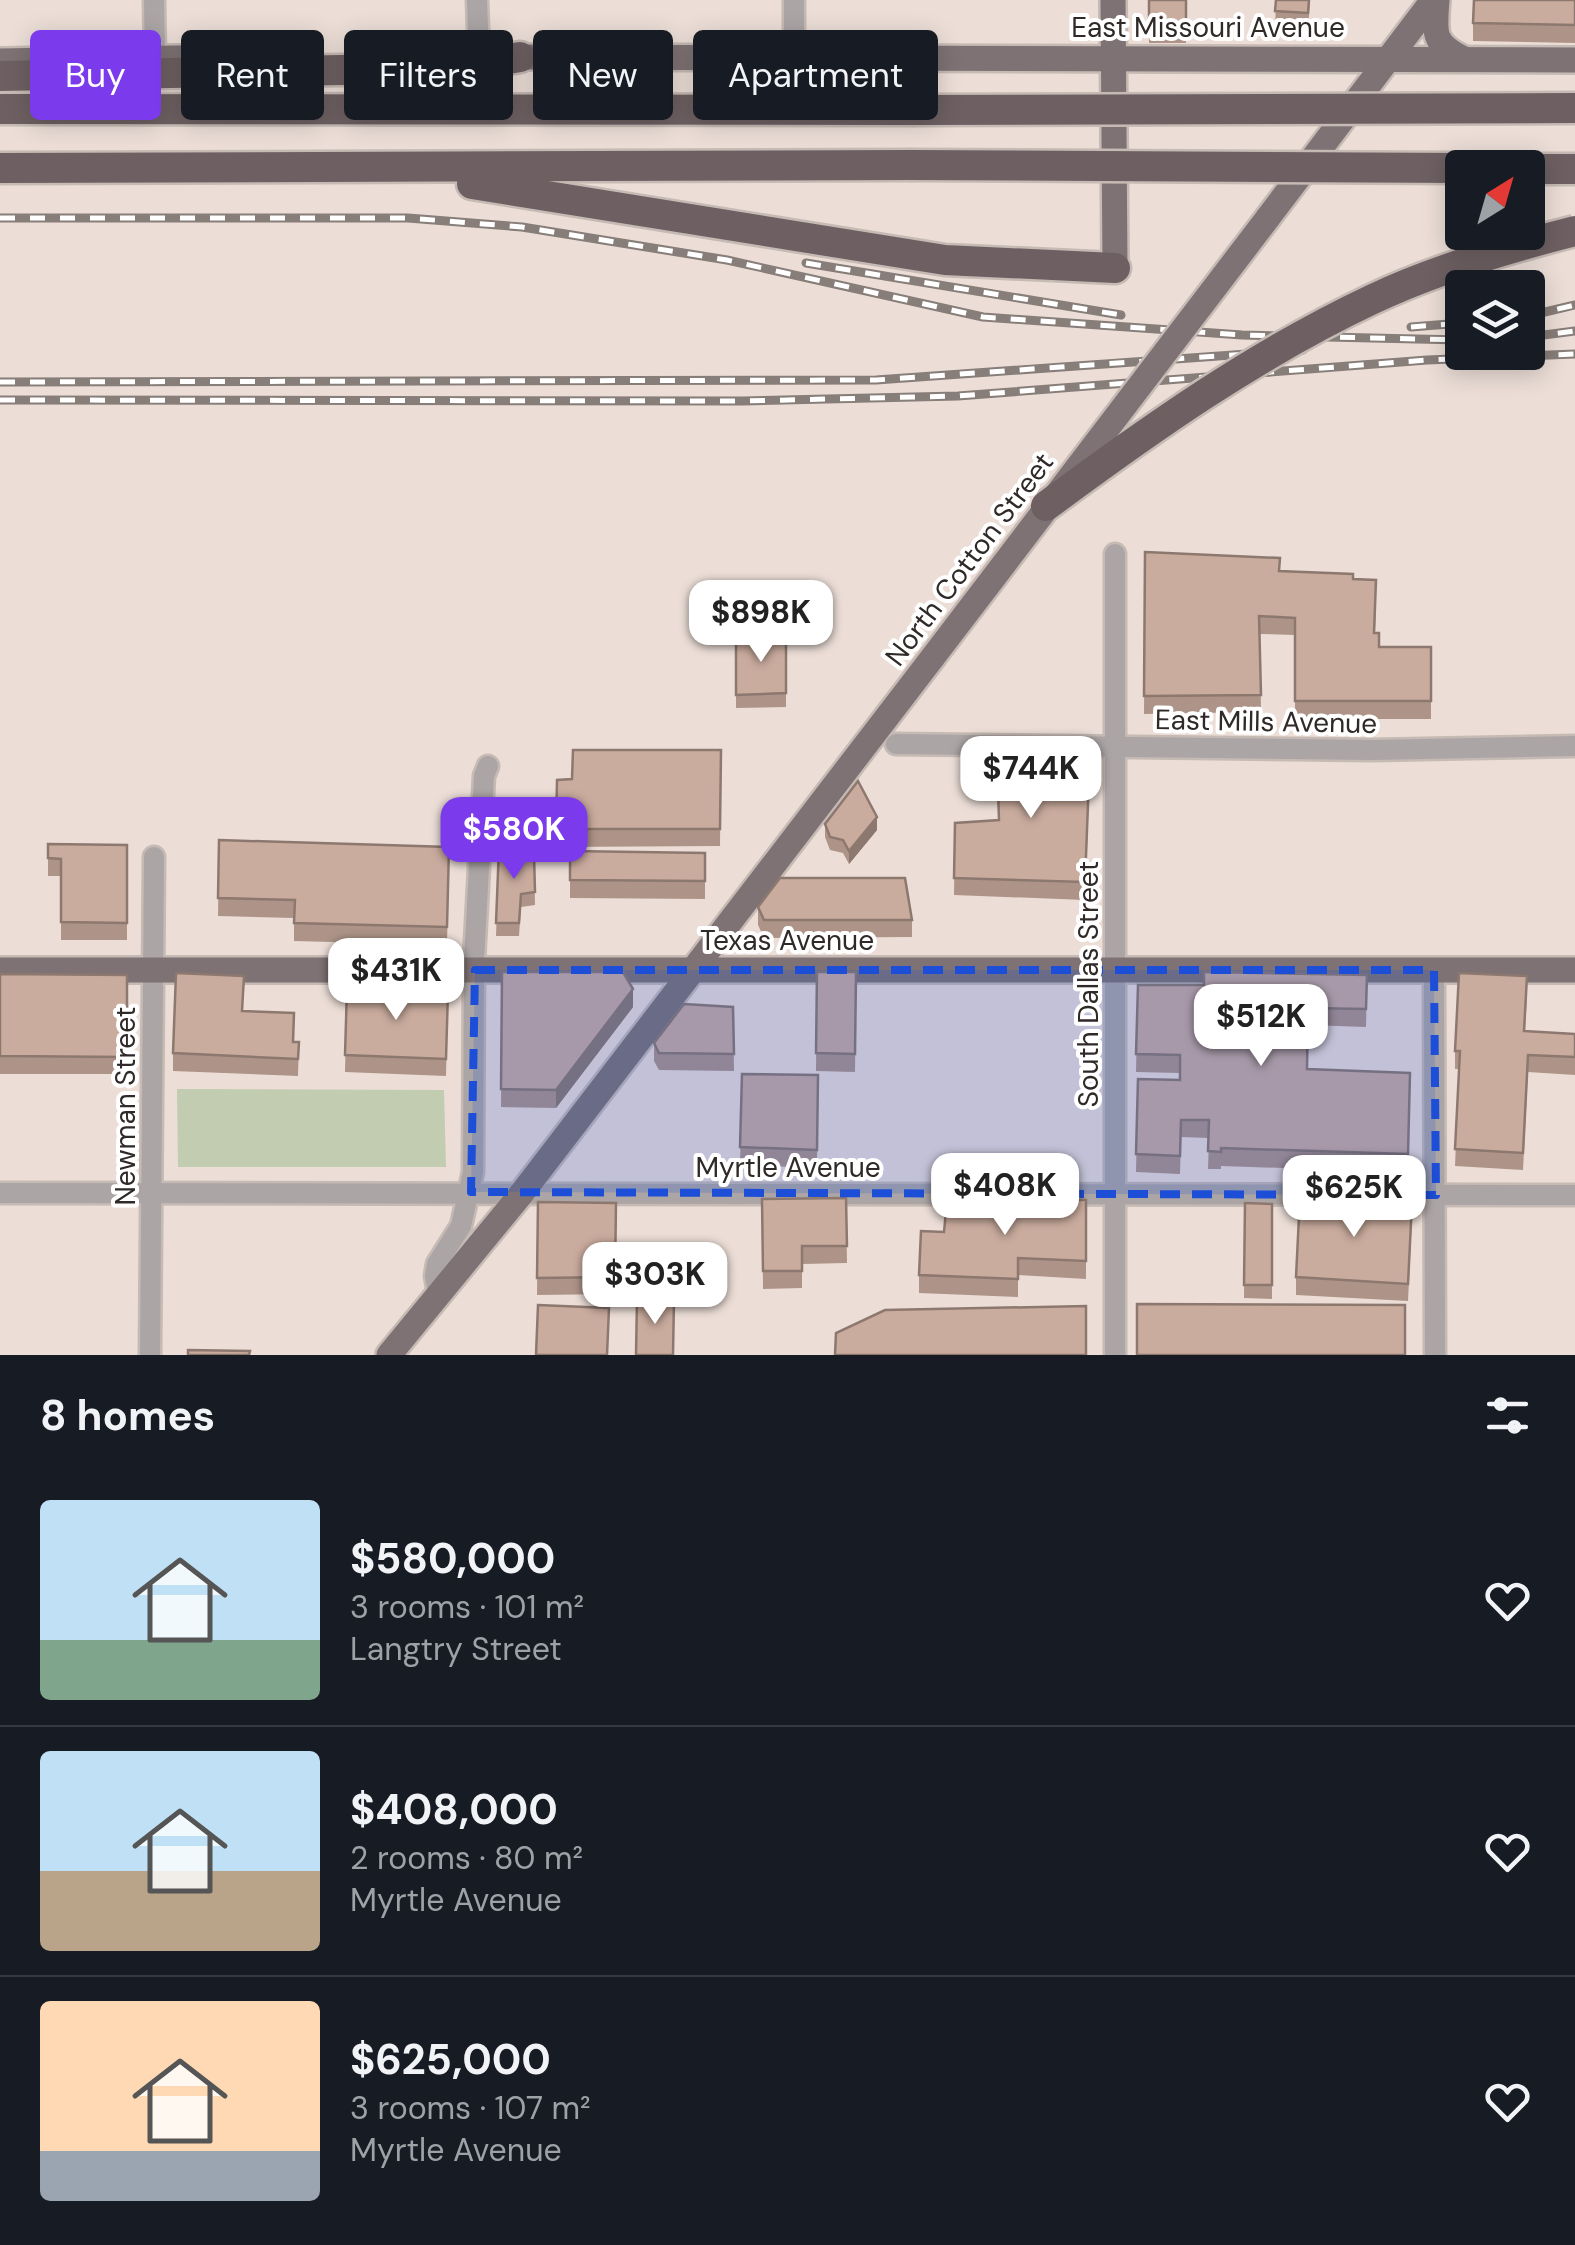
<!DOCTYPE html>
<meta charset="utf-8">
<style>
body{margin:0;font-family:"DM Sans",sans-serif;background:#242831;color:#f1f3f6;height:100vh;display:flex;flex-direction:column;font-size:38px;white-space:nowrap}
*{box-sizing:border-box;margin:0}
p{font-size:32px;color:#9ea1a6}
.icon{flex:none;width:55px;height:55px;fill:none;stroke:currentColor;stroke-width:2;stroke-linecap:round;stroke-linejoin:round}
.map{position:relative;height:1355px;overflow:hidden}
.panel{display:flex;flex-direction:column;background:#171b24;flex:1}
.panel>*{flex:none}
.guide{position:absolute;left:30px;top:30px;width:1000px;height:90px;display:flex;gap:20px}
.needle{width:65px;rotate:37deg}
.controls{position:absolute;left:1445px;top:150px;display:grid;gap:20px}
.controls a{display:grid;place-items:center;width:100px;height:100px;border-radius:10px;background:#171b24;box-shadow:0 5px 25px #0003;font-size:50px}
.price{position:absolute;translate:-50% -85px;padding:0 22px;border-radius:20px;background:#fff;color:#222;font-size:32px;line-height:65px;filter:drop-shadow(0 2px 5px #0008)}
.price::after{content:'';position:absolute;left:50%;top:60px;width:30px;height:22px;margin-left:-15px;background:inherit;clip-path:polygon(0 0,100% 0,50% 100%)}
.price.on{background:#7c3aed;color:#fff}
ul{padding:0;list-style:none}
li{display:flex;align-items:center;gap:30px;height:250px;padding:0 40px}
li+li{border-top:2px solid #363941}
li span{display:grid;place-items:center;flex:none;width:280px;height:200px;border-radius:10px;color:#555}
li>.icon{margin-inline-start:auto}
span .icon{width:120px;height:120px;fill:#fffc;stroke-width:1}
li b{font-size:42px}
h2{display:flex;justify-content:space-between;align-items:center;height:120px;padding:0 40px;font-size:42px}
.chip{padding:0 35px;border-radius:10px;background:#171b24;box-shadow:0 5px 25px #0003;font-size:35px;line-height:90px}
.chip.on{background:#7c3aed;color:#fff}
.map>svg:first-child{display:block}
.green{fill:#c1ccb1}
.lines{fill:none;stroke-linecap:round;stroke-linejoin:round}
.minor-casing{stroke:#c6bab4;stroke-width:25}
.major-casing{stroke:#c6bab4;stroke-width:30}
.highway-casing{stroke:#c6bab4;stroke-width:35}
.minor{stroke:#aca5a6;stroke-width:20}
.major{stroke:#7e7274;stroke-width:25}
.highway{stroke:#6e6062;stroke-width:30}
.rail-casing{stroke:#877d79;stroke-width:9}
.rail{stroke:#fff;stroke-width:5;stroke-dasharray:15;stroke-linecap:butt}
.major-bridge-casing{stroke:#c6bab4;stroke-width:30;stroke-linecap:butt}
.highway-bridge-casing{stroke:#c6bab4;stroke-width:35;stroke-linecap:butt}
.major-bridge{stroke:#7e7274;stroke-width:25}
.highway-bridge{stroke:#6e6062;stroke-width:30}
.wall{fill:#ae9488}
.shaded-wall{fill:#8d786f}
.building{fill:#caac9e;stroke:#8d786f;stroke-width:2.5}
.marked{fill:#1d4ed8;fill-opacity:0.2;stroke:#1d4ed8;stroke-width:8;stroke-dasharray:20 12;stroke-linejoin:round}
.labels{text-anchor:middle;stroke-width:8;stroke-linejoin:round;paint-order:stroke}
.street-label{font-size:28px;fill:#2f2927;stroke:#fff}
</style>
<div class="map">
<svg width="1575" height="1355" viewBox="0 0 1575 1355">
<rect width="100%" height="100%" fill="#ecded7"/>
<polygon class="green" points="177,1089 444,1090 446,1167 178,1167"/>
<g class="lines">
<defs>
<g id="minor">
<polyline points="154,0 155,57"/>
<polyline points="477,0 479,57"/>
<polyline points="794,56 794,0"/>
<polyline points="896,744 1372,750 1575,746"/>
<polyline points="1434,970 1435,1355"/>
<polyline points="0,1193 1575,1195"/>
<polyline points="438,1292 435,1276 437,1264 461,1226 473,1172 474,960 484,776 488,766"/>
<polyline points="150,1355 154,857"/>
<polyline points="1115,1355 1115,554"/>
</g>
<g id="major">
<polyline points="1113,0 1115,268"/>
<path d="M 1437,0 C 1435,31 1431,43 1462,58"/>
<polyline points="500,57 1575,60"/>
<polyline points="0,61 235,57"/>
<polyline points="1267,219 1433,0"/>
<polyline points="0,970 1575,970"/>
<polyline points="389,1355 522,1193 933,657"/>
</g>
<g id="highway">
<polyline points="0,76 456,68 520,57"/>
<polyline points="0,109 911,110"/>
<polyline points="0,168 910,165"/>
<polyline points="1528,169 1575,169"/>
<polyline points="472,184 945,260 1115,268"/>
</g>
</defs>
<use href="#minor" class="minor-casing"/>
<use href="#major" class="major-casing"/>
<use href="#highway" class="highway-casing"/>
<use href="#minor" class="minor"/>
<use href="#major" class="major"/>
<use href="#highway" class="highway"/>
<defs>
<g id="rail">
<polyline points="0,218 408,218 522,227 727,260 983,317 1242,335 1462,340"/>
<polyline points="806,263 1121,315"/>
<polyline points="1528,316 1575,305"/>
<polyline points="1411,327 1462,323"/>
<polyline points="1528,337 1575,331"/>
<polyline points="0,382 876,380 1303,350"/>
<polyline points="0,400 743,401 958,396 1427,360 1575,354"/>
</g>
</defs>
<use href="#rail" class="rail-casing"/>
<use href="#rail" class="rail"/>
<defs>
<polyline id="major-bridge" points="933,657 1267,219"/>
<g id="highway-bridge">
<polyline points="911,110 1575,108"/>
<polyline points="910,165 1462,168"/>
<path d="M 1046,506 C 1150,429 1256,354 1373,299 C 1436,269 1508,248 1575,231"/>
</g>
</defs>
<use href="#major-bridge" class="major-bridge-casing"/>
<use href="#highway-bridge" class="highway-bridge-casing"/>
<use href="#major-bridge" class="major-bridge"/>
<use href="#highway-bridge" class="highway-bridge"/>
</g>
<g class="wall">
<rect x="1149" y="0" width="37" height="43"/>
<polygon points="1276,0 1310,0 1308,31 1275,29"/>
<polygon points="1575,0 1575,43 1473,41 1473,23"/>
<polygon points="1145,552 1280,571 1353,579 1376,597 1375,633 1379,647 1431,647 1431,719 1295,719 1295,635 1260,634 1261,712 1144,714"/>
<polygon points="736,635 786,635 786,707 736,708"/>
<polygon points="721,750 720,846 556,847 557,780 572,779"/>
<polygon points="1090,769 1085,900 954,895 955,823 999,820"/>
<polygon points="825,824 877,830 849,864 843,853 830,850 825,837"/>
<polygon points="219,840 449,847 447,945 294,941 294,918 218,916"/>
<polygon points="48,844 127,845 127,940 61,940 61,876 48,876"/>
<polygon points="499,847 534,854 535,905 521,907 519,936 496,936"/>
<polygon points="570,851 705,853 705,899 570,898"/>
<polygon points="758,907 912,920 912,937 764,938 758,925"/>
<polygon points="502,972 633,1007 556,1108 501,1107"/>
<polygon points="817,972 856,972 855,1072 816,1071"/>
<polygon points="0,974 127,975 127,1074 0,1074"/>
<polygon points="1367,975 1366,1027 1308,1025 1307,1069 1410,1073 1408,1172 1221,1166 1221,1169 1208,1169 1209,1138 1181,1137 1180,1174 1136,1172 1138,1079 1180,1080 1180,1073 1136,1072 1138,985 1204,985"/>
<polygon points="347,987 448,991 446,1076 345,1072"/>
<polygon points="1527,994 1525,1031 1575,1034 1575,1075 1528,1072 1523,1170 1455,1166 1459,1069 1455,1069 1455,1051"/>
<polygon points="733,1007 734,1071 659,1070 654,1061 654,1043"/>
<polygon points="243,1011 293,1042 299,1042 298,1076 173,1071 173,1053"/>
<polygon points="742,1074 818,1075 817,1168 740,1165"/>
<polygon points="846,1198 847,1263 802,1264 802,1288 763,1289 762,1199"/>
<polygon points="1086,1200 1086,1279 1018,1275 1018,1297 919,1293 919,1275 944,1232 985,1213"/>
<polygon points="538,1202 616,1203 615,1294 537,1295"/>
<polygon points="1245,1203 1272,1204 1272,1299 1244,1298"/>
<polygon points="1412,1219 1408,1301 1296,1295 1296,1277"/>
</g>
<g class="shaded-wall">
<polygon points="877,817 877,830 849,864 849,851"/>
<polygon points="633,989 633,1007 556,1108 556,1090"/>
</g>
<g class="building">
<rect x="1149" y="0" width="37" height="29"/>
<polygon points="1276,0 1309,0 1308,13 1275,11"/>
<polygon points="1474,0 1575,0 1575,25 1473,23"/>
<polygon points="1145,552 1280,558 1279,571 1353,574 1353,579 1376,580 1374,633 1379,633 1379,647 1431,647 1431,701 1295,701 1295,618 1259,616 1261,695 1144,696"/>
<polygon points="736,635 786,635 786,693 736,695"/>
<polygon points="1006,749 1090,752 1085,882 954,878 955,823 999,820 997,759 1005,759"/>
<polygon points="573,750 721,750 720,829 556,829 557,780 572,779"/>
<polygon points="858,781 877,817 849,851 843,840 830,837 825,824"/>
<polygon points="219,840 449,847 447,927 294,923 295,900 218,898"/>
<polygon points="48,844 127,845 127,923 61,922 61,859 48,858"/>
<polygon points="499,847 529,847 529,854 534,854 535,892 521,894 519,923 496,923"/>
<polygon points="570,851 705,853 705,881 570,880"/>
<polygon points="780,878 905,878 912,920 764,920 758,907"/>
<polygon points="502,972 623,972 633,989 556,1090 501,1089"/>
<polygon points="817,972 856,972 855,1054 816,1053"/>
<polygon points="1204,972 1367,975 1366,1009 1308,1008 1307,1069 1410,1073 1408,1154 1221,1148 1221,1152 1208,1151 1209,1120 1181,1120 1180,1156 1136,1154 1138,1079 1180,1080 1180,1055 1136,1054 1138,985 1204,985"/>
<polygon points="176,973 244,976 242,1011 294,1013 293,1042 299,1042 298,1059 173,1053"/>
<polygon points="1459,973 1527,976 1524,1031 1575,1034 1575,1057 1528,1055 1523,1153 1455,1149 1460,1051 1455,1051"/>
<polygon points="0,974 127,975 127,1057 0,1056"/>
<polygon points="347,987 448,991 446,1059 345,1055"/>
<polygon points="684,1004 733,1007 734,1054 659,1053 654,1043"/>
<polygon points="742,1074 818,1075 817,1150 740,1147"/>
<polygon points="1300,1196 1412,1202 1408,1284 1296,1277"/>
<polygon points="846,1198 847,1246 802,1246 802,1271 763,1271 762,1199"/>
<polygon points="986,1199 1086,1200 1086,1261 1018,1258 1018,1279 919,1275 921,1231 944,1232 946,1211 985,1213"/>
<polygon points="538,1202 616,1203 615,1277 537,1278"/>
<polygon points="1245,1203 1272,1204 1272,1285 1244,1285"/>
<polygon points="637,1298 674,1299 673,1355 636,1355"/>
<polygon points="1137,1304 1405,1305 1405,1355 1137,1355"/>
<polygon points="538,1305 609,1308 607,1355 536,1355"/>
<polygon points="1086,1306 1086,1355 835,1355 836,1333 885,1310"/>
<polygon points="188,1350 250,1351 249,1355 188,1355"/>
</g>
<path class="marked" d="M 475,970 L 1434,970 L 1436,1195 L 471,1192 Z"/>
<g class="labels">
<g class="street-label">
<text x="1208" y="37">East Missouri Avenue</text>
<text transform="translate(969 559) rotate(-53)" y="10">North Cotton Street</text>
<text transform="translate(1266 721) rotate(1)" y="10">East Mills Avenue</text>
<text x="787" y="950">Texas Avenue</text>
<text transform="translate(1088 984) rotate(-90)" y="10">South Dallas Street</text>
<text transform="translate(125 1106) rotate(-90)" y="10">Newman Street</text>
<text x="788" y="1177">Myrtle Avenue</text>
</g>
</g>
</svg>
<div class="controls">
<a><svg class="needle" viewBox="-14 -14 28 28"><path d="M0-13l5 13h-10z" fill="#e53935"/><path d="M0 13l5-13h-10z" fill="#9ea1a6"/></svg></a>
<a><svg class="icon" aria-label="layers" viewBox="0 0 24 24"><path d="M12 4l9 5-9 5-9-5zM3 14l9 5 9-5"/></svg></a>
</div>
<b class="price" style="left:761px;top:665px">$898K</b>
<b class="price" style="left:1031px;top:821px">$744K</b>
<b class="price on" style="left:514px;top:882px">$580K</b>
<b class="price" style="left:396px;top:1023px">$431K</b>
<b class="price" style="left:1261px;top:1069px">$512K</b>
<b class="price" style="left:1005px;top:1238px">$408K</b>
<b class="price" style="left:1354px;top:1240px">$625K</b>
<b class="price" style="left:655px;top:1327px">$303K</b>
<div class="guide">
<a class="chip on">Buy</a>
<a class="chip">Rent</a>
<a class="chip">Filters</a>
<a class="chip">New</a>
<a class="chip">Apartment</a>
</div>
</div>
<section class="panel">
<h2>8 homes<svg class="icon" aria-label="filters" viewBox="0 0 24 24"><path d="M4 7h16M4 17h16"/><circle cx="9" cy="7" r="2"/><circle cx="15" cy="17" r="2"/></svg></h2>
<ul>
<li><span style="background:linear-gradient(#bfe0f5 70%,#7fa58c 0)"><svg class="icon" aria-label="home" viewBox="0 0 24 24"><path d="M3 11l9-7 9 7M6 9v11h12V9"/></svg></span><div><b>$580,000</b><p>3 rooms · 101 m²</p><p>Langtry Street</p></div><svg class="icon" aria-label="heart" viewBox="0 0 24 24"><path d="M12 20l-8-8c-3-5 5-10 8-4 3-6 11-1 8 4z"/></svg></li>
<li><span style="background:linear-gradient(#bfe0f5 60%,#b9a48a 0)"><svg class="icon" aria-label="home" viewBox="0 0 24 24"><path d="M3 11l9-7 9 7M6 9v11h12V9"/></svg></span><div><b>$408,000</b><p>2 rooms · 80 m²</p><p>Myrtle Avenue</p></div><svg class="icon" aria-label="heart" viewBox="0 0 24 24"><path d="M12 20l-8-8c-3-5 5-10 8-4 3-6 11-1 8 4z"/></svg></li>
<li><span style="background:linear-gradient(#ffd9b3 75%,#9aa5b1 0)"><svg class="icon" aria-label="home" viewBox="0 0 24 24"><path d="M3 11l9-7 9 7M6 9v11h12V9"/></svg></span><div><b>$625,000</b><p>3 rooms · 107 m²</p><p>Myrtle Avenue</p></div><svg class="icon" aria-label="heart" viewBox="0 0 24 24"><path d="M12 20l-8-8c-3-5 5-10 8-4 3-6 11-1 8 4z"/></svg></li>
</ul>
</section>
